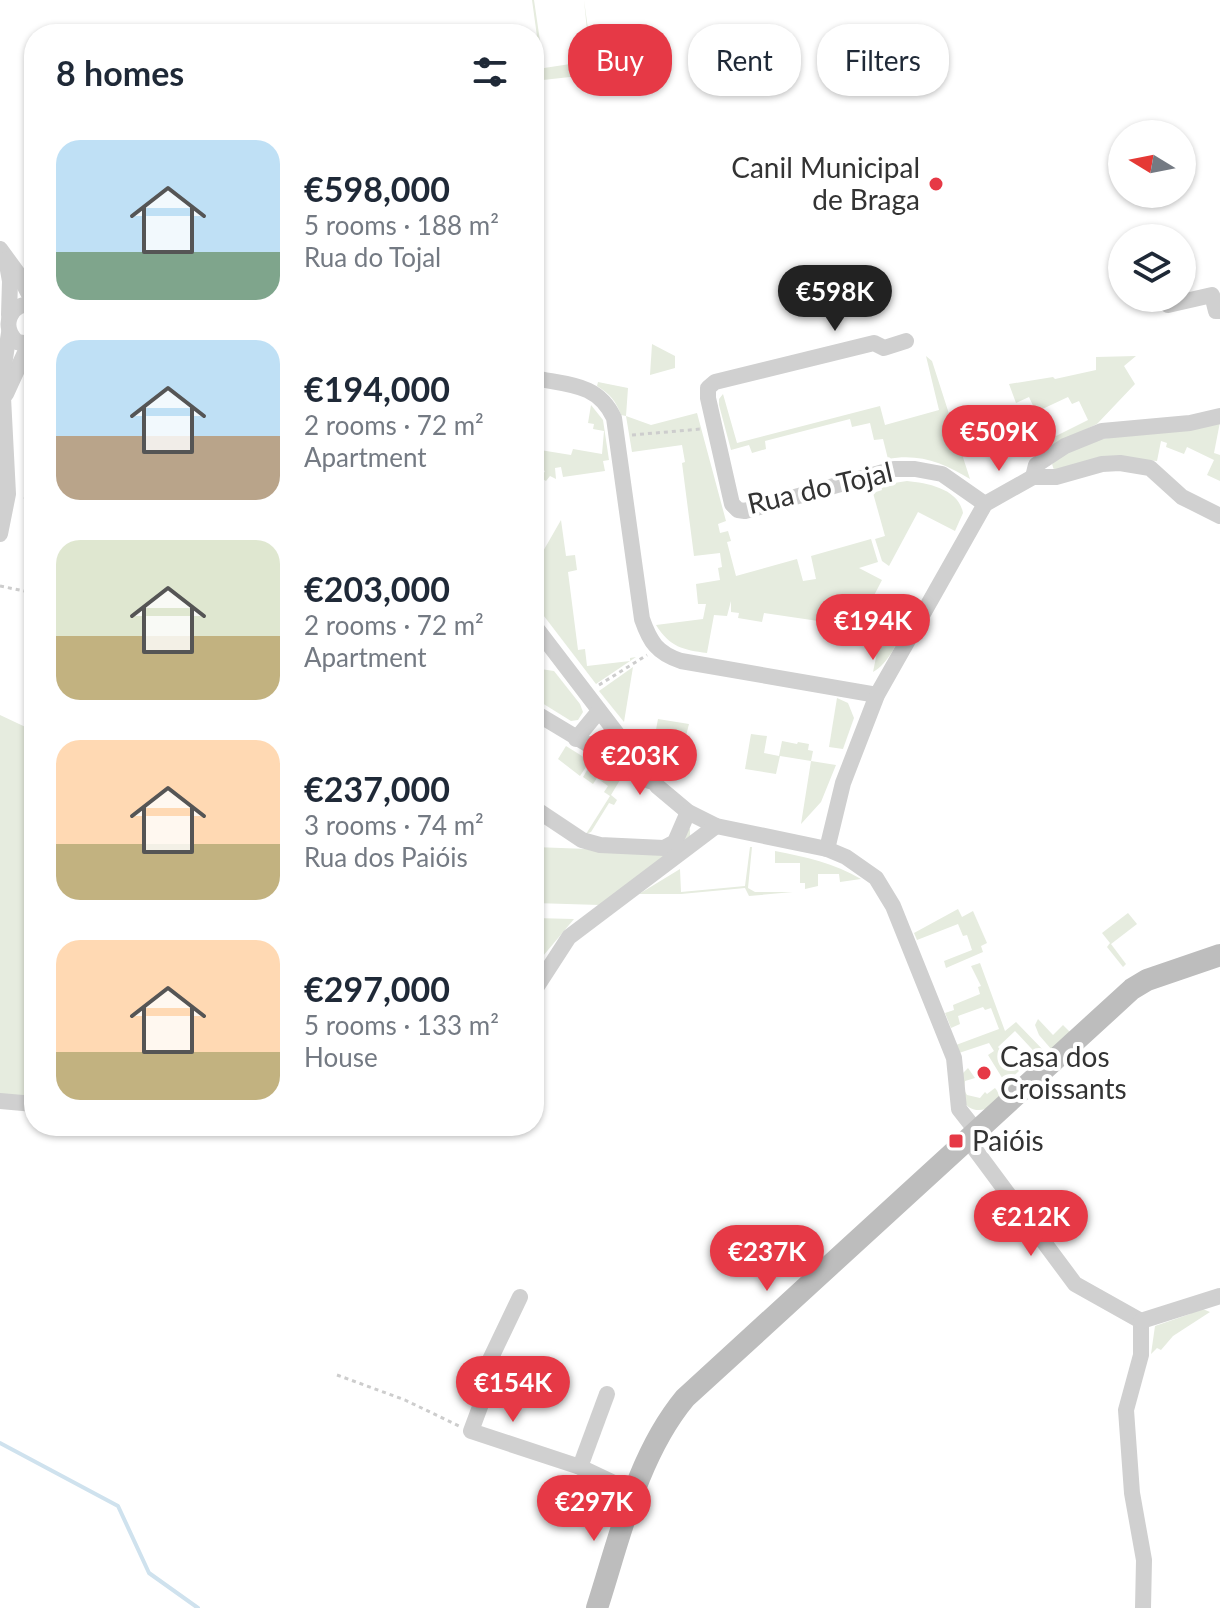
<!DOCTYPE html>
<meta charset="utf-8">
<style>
body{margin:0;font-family:Lato,sans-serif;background:#f6f6f7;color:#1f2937;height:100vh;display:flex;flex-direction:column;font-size:30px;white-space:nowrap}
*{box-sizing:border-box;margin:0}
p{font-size:26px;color:#747a83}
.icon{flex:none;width:44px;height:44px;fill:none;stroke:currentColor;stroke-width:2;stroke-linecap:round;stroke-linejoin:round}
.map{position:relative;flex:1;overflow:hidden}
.drawer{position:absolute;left:24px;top:24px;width:520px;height:1112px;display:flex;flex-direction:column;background:#fff;border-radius:32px;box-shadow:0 2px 6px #0004}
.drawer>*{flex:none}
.hud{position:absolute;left:568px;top:24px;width:532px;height:72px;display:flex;gap:16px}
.needle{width:52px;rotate:280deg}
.tools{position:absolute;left:1108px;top:120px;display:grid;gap:16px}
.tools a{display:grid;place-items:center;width:88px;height:88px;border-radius:50%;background:#fff;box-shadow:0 2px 6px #0004;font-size:40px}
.price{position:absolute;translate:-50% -68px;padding:0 18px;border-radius:28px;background:#e63946;color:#fff;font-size:26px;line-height:52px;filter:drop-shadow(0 2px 4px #0008)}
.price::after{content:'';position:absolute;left:50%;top:48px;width:24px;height:18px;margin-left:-12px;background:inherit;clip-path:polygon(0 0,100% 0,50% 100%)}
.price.active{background:#222;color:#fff}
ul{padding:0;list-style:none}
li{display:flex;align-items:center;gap:24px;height:200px;padding:0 32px}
li span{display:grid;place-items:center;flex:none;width:224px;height:160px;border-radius:24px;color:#555}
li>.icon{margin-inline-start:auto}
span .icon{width:96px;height:96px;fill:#fffc;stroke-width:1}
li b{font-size:34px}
h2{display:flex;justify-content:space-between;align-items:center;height:96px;padding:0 32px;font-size:34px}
.tag{padding:0 28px;border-radius:32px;background:#fff;box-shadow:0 2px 6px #0004;font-size:28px;line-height:72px}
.tag.active{background:#e63946;color:#fff}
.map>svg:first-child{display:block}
.green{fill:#e6ecdf}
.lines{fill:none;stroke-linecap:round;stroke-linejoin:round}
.stream{stroke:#cfe2ee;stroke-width:4}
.path{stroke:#cdcdcd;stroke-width:3;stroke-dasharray:4 4;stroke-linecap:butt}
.street{stroke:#d0d0d0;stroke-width:16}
.secondary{stroke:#bdbdbd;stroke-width:22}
.poi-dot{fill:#e63946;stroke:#fff;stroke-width:3}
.labels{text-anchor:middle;stroke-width:8;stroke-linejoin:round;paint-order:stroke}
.poi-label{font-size:28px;fill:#333;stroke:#fff;text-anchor:start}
.street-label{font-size:28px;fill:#333;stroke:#fff}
</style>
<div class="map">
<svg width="1220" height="1608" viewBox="0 0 1220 1608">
<rect width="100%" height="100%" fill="#fff"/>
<g class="green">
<polygon points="532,0 534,0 544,68 590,61 584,0 593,65 588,75 543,80"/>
<polygon points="652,344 675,356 675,368 650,375"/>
<path d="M 926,356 L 932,361 L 970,479 C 944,463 919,453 888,459 L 883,439 L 874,440 L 870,423 L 852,427 L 850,419 L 765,441 L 766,449 L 752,453 L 749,445 L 731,450 L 719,405 L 719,399 L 723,394 L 737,443 L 880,406 L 885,425 L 939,410 Z"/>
<polygon points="1136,356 1124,366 1135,384 1097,424 1038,452 1029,432 1046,425 1052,438 1088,420 1079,401 1072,404 1068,397 1036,412 1029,397 1016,403 1009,384 1053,377 1055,379 1096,370 1096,357"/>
<path d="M 598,382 L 628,388 L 626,416 L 651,425 L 697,413 L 726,521 L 718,524 L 720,533 L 728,531 L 731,541 L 727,542 L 736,576 L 797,559 L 803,581 L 816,579 L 811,556 L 871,539 L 878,562 L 859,568 L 882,580 L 867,609 L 904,628 C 896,644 889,663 873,672 L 882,628 L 853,612 L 851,619 L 858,621 L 855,637 L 824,632 L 825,622 L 764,613 L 762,622 L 738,618 L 739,613 L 731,612 L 731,601 L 727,616 L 714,615 L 707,653 C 683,650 670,647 656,625 L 703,619 L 706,604 L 698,604 L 696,584 L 720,580 L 718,568 L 722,567 L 720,553 L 694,556 L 682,463 L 685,462 L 682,445 L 632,452 L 626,416 L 621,415 C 616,401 610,394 597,386 Z"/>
<polygon points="591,405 603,420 609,460 603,461 605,471 563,477 561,467 555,468 556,479 550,476 546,481 541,478 545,471 534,465 534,449 571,455 573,449 602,454 604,431 593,429 594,424 588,423"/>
<polygon points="1220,422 1214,453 1220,455 1220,481 1207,475 1214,460 1187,447 1184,454 1166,447 1167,443 1161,441 1157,461 1120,458 1055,473 1052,464 1068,451 1102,439"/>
<path d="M 907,481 C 928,483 959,489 963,513 L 955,531 L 918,512 L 889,566 L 882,561 L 875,539 L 885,536 L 873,493 L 882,490 L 881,485 Z"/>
<polygon points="561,520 566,556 575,555 577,570 568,572 578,650 585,649 587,666 630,661 630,658 636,657 596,684 534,603 534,567"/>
<polygon points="633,667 624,722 599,691"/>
<polygon points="534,668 554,671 580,704 583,712 578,720 571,721 534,698"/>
<polygon points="837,698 848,703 854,718 843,749 829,747"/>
<polygon points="0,715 34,731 34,1098 0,1095"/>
<polygon points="658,719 689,724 685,740 682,740 679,759 650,754 631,731 655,735"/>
<polygon points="751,734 767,736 764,753 779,756 782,741 797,744 798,742 809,744 808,750 813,751 811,761 836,765 821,802 801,824 811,761 780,756 776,774 745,769"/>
<polygon points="566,746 590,761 580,776 558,759"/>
<polygon points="592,762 620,780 611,795 617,800 614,805 609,803 591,832 586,834 610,796 604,792 608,786 597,778 593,784 583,777"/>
<path d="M 690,828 L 690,837 C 663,864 629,880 600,905 L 534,903 L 534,847 L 669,852 Z"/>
<polygon points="750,847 752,847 748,888 755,892 793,892 749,896 745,888 681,894 639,894 680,869 681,892 745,886"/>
<path d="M 775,851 C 806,857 834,863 861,879 L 840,882 L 839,874 L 818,874 L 818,886 L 805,889 L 805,883 L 800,883 L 800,863 L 775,863 Z"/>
<polygon points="958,909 962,917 973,911 987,943 981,946 983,952 946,968 944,961 972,950 967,935 963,936 958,924 917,940 914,933"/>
<polygon points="1128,913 1137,924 1111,944 1126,964 1123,967 1107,947 1110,943 1102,933"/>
<polygon points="534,918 574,919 543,956 534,974"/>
<polygon points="980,963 1005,1031 1016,1022 1048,1055 1043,1061 1015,1031 998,1047 1019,1071 1010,1079 1013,1088 1009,1089 988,1055 994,1051 989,1043 959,1053 956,1045 999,1029 991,1008 985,1010 983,1007 958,1016 960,1024 951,1028 945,1013 954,1010 953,1005 980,994 978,987 981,986 971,966"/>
<polygon points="1038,1019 1053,1035 1063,1025 1072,1034 1052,1050 1039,1035 1035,1025"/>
<path d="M 968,1068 L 975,1078 L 965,1081 L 964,1090 L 967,1095 L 980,1098 L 985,1092 L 987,1094 L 995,1088 L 1001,1096 C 995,1109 972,1118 963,1100 C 960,1092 962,1081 963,1073 Z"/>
<polygon points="1198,1307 1210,1312 1173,1336 1161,1350 1157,1348 1151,1354 1155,1326 1190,1314"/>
</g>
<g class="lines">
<polyline class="stream" points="0,1443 118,1506 149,1573 198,1608"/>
<g class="path">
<polyline points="632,435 701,429"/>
<polyline points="24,497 34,500"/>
<polyline points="0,586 34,593"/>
<polyline points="599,685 647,655"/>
<polyline points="337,1375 405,1400 459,1426"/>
</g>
<g class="street">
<path d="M 0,249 L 19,275 L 34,304 C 10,302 0,326 17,342 L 34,345"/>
<polyline points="6,259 10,281 9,315"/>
<polyline points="1168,305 1212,295 1216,311 1220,311"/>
<polyline points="906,341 884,348 874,343 715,382 708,388 708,398 732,504 738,510 745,511 894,469 915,469 942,474 985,504"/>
<path d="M 534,378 C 568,385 598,383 614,418 L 642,619 C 650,642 657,653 681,661 L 877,695"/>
<polyline points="6,394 28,346"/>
<polyline points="1033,477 1036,465 1065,446 1102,431 1190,423 1220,416"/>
<polyline points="0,534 8,494 2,378 9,333"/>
<polyline points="534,625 657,786 688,812 716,826 827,849 846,857 876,878 893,906 954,1058 959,1109 977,1132"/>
<polyline points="534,712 649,781"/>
<polyline points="576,739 599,711"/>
<polyline points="534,808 582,840 600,845 664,848 675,842 688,812"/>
<polyline points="827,849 843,783 877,695 985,504 1033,477 1056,477 1102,464 1120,463 1150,468 1182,497 1220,516"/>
<polyline points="534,991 569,937 716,826"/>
<polyline points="0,1101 34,1104"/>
<polyline points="222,1126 315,1126"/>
<polyline points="968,1140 1075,1284 1141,1321"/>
<polyline points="520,1297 487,1366 490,1380 471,1431 580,1467 635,1493"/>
<polyline points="1141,1321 1141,1355 1126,1410 1132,1493 1144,1560 1143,1608"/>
<polyline points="1141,1321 1220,1296"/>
<polyline points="580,1467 607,1394"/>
</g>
<path class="secondary" d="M 597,1608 C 620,1537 637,1456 685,1398 L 1132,989 L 1147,980 L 1220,955"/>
</g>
<g class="poi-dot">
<circle cx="936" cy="184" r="8"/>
<circle cx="984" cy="1073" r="8"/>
<rect x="948" y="1133" width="16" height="16" rx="4"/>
</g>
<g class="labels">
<g class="poi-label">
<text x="920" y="178" text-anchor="end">Canil Municipal<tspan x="920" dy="32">de Braga</tspan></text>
<text x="1000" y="1067">Casa dos<tspan x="1000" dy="32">Croissants</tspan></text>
<text x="972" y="1151">Paióis</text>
</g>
<g class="street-label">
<text transform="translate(820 488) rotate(-13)" y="10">Rua do Tojal</text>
</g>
</g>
</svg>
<div class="tools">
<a><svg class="needle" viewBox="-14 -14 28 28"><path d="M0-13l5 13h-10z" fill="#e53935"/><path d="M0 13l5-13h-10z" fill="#747a83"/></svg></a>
<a><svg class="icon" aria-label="layers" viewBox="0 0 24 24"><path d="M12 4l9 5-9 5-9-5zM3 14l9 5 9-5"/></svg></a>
</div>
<b class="price active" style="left:835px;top:333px">€598K</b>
<b class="price" style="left:999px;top:473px">€509K</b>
<b class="price" style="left:873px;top:662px">€194K</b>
<b class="price" style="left:640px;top:797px">€203K</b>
<b class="price" style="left:1031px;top:1258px">€212K</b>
<b class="price" style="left:767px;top:1293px">€237K</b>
<b class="price" style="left:513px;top:1424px">€154K</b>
<b class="price" style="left:594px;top:1543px">€297K</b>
<div class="hud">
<a class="tag active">Buy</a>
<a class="tag">Rent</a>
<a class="tag">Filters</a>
</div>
<section class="drawer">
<h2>8 homes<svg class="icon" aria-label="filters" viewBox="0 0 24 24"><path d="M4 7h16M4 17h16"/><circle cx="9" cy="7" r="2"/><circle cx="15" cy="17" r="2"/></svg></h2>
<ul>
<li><span style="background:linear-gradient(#bfe0f5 70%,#7fa58c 0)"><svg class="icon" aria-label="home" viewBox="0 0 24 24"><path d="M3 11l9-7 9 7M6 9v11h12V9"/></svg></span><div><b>€598,000</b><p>5 rooms · 188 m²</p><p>Rua do Tojal</p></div></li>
<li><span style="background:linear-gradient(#bfe0f5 60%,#b9a48a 0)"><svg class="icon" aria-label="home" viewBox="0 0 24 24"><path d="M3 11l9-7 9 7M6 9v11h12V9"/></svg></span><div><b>€194,000</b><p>2 rooms · 72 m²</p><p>Apartment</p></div></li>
<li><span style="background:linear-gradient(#dfe7d0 60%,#c2b280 0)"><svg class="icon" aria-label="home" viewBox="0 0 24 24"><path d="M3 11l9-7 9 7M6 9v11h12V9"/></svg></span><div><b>€203,000</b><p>2 rooms · 72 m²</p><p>Apartment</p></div></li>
<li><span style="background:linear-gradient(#ffd9b3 65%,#c2b280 0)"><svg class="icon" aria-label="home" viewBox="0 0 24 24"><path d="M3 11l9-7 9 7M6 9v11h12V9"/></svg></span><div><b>€237,000</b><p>3 rooms · 74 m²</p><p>Rua dos Paióis</p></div></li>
<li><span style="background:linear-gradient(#ffd9b3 70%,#c2b280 0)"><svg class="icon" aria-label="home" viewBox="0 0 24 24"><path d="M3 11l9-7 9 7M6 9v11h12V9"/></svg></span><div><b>€297,000</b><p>5 rooms · 133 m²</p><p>House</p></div></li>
</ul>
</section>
</div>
